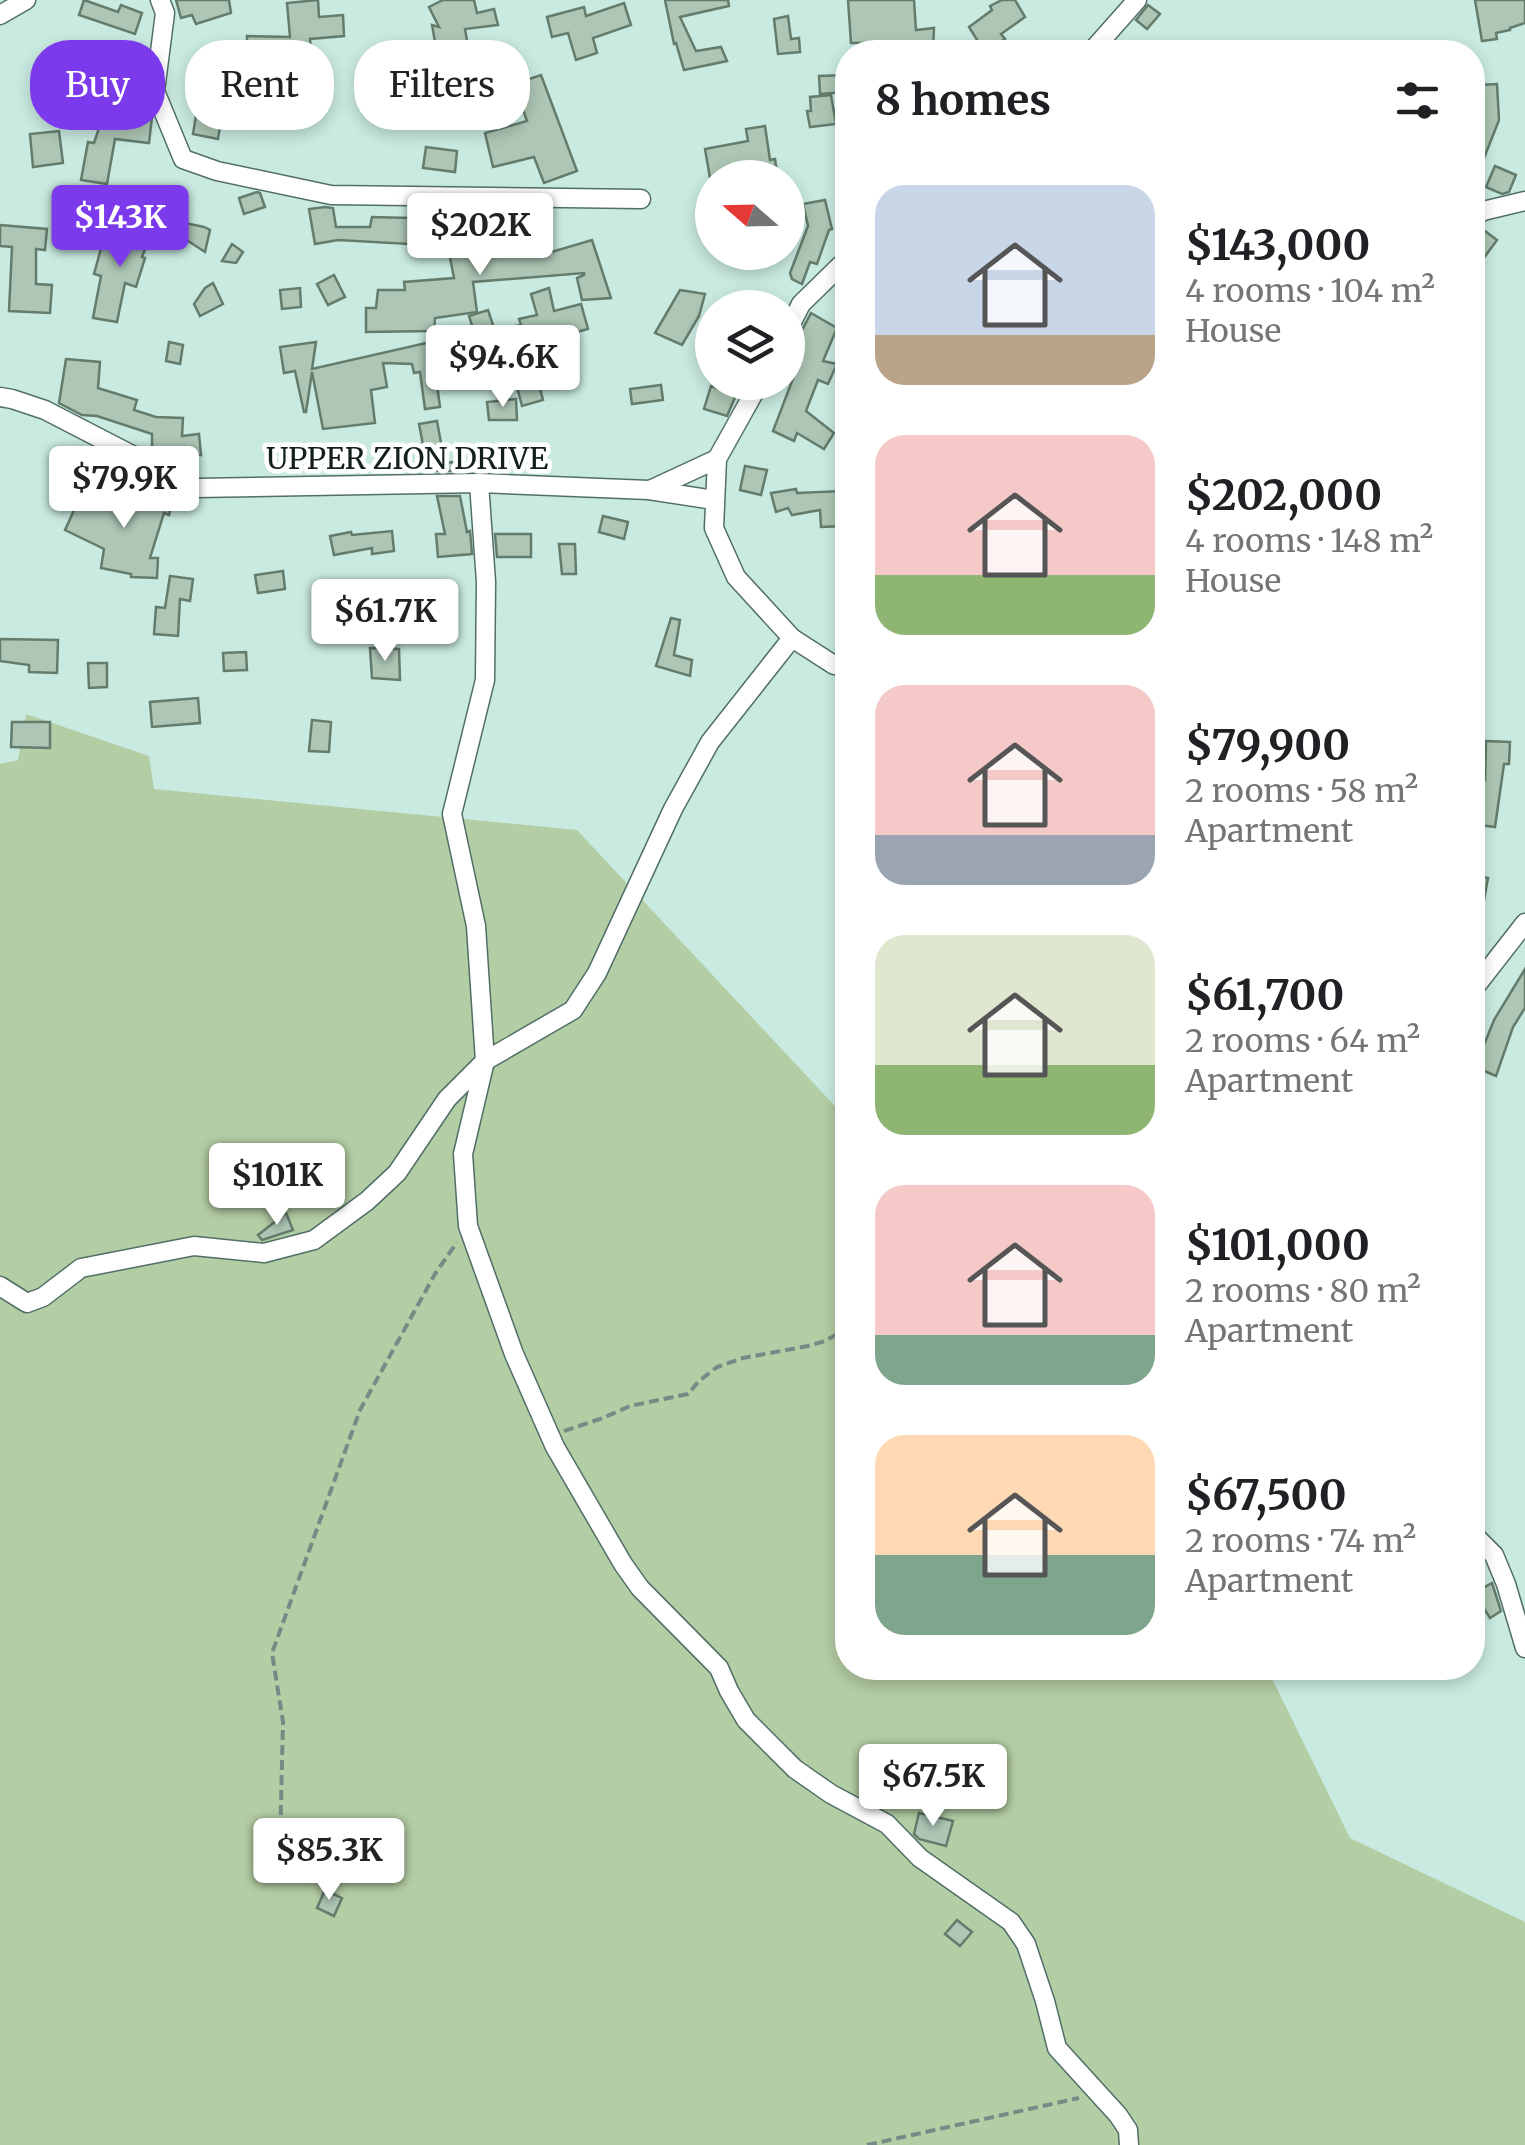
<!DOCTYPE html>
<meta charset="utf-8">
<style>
body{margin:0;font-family:Merriweather,serif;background:#f2f2f2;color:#202124;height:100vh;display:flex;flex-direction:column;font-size:38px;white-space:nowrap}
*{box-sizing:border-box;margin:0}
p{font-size:32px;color:#757577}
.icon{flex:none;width:55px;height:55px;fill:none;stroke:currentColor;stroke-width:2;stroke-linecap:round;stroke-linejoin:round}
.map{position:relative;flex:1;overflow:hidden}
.side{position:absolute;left:835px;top:40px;width:650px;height:1640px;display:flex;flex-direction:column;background:#fff;border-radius:40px;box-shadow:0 5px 15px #0003}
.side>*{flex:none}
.hud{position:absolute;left:30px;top:40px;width:655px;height:90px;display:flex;gap:20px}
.needle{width:65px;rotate:290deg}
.controls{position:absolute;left:695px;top:160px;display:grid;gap:20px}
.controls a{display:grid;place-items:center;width:110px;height:110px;border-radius:50%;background:#fff;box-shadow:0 5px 15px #0003;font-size:50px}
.price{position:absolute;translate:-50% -85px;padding:0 22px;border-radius:10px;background:#fff;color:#222;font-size:32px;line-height:65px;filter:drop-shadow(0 2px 5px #0008)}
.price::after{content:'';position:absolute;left:50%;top:60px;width:30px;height:22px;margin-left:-15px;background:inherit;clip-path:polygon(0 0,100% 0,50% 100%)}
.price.selected{background:#7c3aed;color:#fff}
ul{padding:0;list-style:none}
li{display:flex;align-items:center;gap:30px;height:250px;padding:0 40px}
li span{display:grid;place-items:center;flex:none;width:280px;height:200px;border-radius:30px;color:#555}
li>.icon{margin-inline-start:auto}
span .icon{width:120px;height:120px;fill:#fffc;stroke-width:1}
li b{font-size:42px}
h2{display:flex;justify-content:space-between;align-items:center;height:120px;padding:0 40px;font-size:42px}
.tag{padding:0 35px;border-radius:40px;background:#fff;box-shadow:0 5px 15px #0003;font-size:35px;line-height:90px}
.tag.selected{background:#7c3aed;color:#fff}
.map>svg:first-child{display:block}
.green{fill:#b3cda4}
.building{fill:#adc6b5;stroke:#647c6c;stroke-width:2.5}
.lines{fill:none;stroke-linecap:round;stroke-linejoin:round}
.street-casing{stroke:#516e67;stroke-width:21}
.path{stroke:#758c86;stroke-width:4;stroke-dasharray:10 5;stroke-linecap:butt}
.street{stroke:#fff;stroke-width:18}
.labels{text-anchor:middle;stroke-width:9;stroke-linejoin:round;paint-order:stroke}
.street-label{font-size:30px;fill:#131f1c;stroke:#fff}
</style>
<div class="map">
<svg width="1525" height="2145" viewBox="0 0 1525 2145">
<rect width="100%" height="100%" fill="#c9eae1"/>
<polygon class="green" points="26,714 149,756 154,789 577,830 847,1119 848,1668 1267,1668 1350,1838 1525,1922 1525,2145 0,2145 0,764 18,760"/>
<g class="building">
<polygon points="84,0 118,12 121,5 142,13 135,34 79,15"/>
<polygon points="176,0 229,0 231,13 196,24 192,15 181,18"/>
<polygon points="318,0 319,17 343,15 344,36 310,39 313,74 295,76 297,99 278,101 280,89 226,90 218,139 193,134 199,97 215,100 210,54 247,50 247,36 290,37 287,3"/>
<polygon points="443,0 474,0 477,13 494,9 498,25 465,29 469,52 454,55 464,87 444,94 436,72 440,70 432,25 439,27 429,7"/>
<polygon points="665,0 728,0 729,6 680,17 696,51 721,47 727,61 684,70 676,43 674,44"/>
<polygon points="848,0 914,0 916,30 934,28 933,52 908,52 908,43 851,43"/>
<polygon points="1002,0 1015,0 1025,17 1001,34 1005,39 984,51 969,27 992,10 990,6"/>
<polygon points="1475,0 1525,0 1525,23 1510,28 1510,30 1496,33 1497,39 1482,41"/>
<polygon points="624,3 631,25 593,38 597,53 576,60 568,33 552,37 547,17 584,7 586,16"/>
<polygon points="1148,5 1160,14 1147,29 1136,20"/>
<polygon points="788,16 791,39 799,38 800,52 778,54 774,19"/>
<polygon points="101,61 132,78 119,104 151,115 152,117 149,143 115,139 107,184 81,180 88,142 94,143 108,101 84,93"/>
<polygon points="541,75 577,171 544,183 534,157 493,167 485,133 527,121 514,84"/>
<polygon points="848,75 848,92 820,94 819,76"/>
<polygon points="1497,84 1499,120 1484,158 1479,85"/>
<polygon points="831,95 836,124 810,127 807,111 811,111 810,97"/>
<polygon points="765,126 770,160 775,159 778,178 755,178 754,169 710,178 705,149 748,141 746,129"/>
<polygon points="59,131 63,163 33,167 30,134"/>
<polygon points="426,147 457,151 455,172 423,168"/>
<polygon points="1495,166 1516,175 1509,192 1502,194 1486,187"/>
<polygon points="257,192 260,193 265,207 244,214 239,198"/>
<polygon points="825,200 832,229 829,230 817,264 810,262 802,284 792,279 790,273 808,226 803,204"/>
<polygon points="325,207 333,208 336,227 370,227 372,217 410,218 409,244 338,240 315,244 309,209"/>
<polygon points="476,209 492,210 504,252 537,249 538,256 592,240 611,298 582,300 577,278 584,275 584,273 473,282 477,312 435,318 434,331 366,332 366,308 376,308 378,290 405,290 404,282 454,278 448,247 466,244 458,215"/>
<polygon points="125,221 152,232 142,257 145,258 136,287 125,283 117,322 93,318 101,276 94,274 102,245 113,248"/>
<polygon points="185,223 204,227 210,230 205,252 182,237"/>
<polygon points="0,225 47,229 45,250 36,249 36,284 52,285 50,313 9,311 12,247 0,246"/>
<polygon points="1481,228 1497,240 1472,274 1472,231"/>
<polygon points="232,244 243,252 236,263 222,261"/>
<polygon points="334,275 345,297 328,305 317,284"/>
<polygon points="213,283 223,304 200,316 194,304 205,288"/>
<polygon points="300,288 301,307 282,309 280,290"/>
<polygon points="549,288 554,311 581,304 588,329 550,340 551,346 515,354 510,327 521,325 519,319 537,315 531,294"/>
<polygon points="680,290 705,294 699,316 682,345 655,333"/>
<polygon points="488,310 495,331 476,338 469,316"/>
<polygon points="811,313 837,328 823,361 837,364 828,384 818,380 806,411 834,433 824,449 797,433 794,441 773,431 797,368 788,363 788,342 799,336"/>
<polygon points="435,341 439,369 435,370 440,407 425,409 420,372 414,373 412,364 383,363 387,387 371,390 375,423 323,429 312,372 306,412 304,412 295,371 284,373 280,347 316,342 312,369"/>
<polygon points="169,342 183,345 180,364 166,361"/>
<polygon points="66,359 100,362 98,388 137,400 134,410 156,417 183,418 182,436 199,434 201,455 188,456 187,448 152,447 152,434 97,416 82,415 59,403"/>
<polygon points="537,377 543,400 522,406 516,383"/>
<polygon points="661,385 663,400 632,404 630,389"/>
<polygon points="711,386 736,395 727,416 704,409"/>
<polygon points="516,399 517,420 489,420 487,402"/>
<polygon points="437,421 443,454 447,463 452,462 454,471 428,471 419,424"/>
<polygon points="745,466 767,470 761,495 740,490"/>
<polygon points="141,484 174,493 169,515 164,513 150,558 158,558 157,578 131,577 131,574 101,568 104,549 65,530 81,495 120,514 121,509 133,513"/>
<polygon points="796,489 797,493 843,491 844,526 821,527 820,510 792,515 788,508 776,512 771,493"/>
<polygon points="437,496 460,496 467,532 470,531 472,554 438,557 436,534 445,534"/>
<polygon points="603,516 628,522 624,539 599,532"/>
<polygon points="392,531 394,551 372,554 372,548 334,555 330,536 351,532 352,535"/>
<polygon points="495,534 531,534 531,557 497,557"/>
<polygon points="559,544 575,544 576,574 562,574"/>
<polygon points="283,571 285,589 258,593 255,575"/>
<polygon points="170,576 193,579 190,601 180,599 178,636 154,634 156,607 165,608"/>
<polygon points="416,604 419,629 388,633 385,607"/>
<polygon points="671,618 680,620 674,655 692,660 690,676 656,666"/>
<polygon points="0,639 58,640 57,673 29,672 29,665 0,661"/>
<polygon points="370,648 399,649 400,680 372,678"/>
<polygon points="246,652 247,670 224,671 223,653"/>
<polygon points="88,663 107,663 107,687 89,688"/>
<polygon points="198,698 200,723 152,727 150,702"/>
<polygon points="312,720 331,722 329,752 309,751"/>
<polygon points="12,722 50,722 50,748 11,747"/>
<polygon points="1486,741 1510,742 1509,764 1504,764 1495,827 1472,824 1477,778 1485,780"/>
<polygon points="1472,875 1488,878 1480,922 1472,922"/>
<polygon points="1525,969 1525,1008 1513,1027 1496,1076 1475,1067 1494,1020"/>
<polygon points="286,1213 293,1230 262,1240 258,1235"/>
<polygon points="1492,1583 1501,1611 1490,1618 1474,1593"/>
<polygon points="919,1813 953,1821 946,1846 919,1839 914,1834"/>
<polygon points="325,1890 342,1898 334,1916 317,1908"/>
<polygon points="957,1920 972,1932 960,1946 945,1934"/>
</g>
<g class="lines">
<defs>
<g id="street">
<polyline points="160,0 165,13 155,91 183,159 217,171 331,195 641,199"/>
<polyline points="0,15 26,0"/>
<polyline points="1091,52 1137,0"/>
<polyline points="1472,219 1483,211 1525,201"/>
<polyline points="788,330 801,304 848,258"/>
<polyline points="760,382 717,459 714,528 736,577 792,638 834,665"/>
<polyline points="0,397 12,399 45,410 196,488 479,483 649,490 714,500"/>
<polyline points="479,483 486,582 485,680 452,814 476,926 485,1061 463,1154 468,1226 514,1354 555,1447 623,1564 640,1588 719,1668 729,1691 746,1720 795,1769 831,1794 887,1824 920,1858 1011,1922 1026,1944 1045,2001 1057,2048 1118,2115 1128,2130 1129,2145"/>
<polyline points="650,490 717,459"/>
<polyline points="1472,991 1525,923"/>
<polyline points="0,1286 27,1303 43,1297 81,1268 194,1246 264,1253 314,1240 367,1201 397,1173 447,1099 485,1061 573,1010 597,973 673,809 710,742 792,638"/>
<polyline points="1472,1533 1494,1555 1506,1584 1525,1648"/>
</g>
</defs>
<use href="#street" class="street-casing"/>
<g class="path">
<polyline points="564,1431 603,1418 630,1406 688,1394 699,1381 717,1367 743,1358 808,1346 825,1341 848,1328"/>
<polyline points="280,1845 283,1722 272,1653 360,1410 435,1274 457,1242"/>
<polyline points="867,2145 1079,2098"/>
</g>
<use href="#street" class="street"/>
</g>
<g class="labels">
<g class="street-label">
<text x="407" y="469">UPPER ZION DRIVE</text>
</g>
</g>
</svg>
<div class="controls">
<a><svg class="needle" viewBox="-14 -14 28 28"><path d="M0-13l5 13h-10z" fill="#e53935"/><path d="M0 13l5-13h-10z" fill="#757577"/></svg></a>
<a><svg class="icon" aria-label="layers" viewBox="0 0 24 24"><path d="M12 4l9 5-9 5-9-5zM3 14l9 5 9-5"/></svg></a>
</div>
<b class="price selected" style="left:120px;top:270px">$143K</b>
<b class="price" style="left:480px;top:278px">$202K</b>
<b class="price" style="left:503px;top:410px">$94.6K</b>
<b class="price" style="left:124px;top:531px">$79.9K</b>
<b class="price" style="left:385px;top:664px">$61.7K</b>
<b class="price" style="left:277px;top:1228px">$101K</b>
<b class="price" style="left:933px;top:1829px">$67.5K</b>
<b class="price" style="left:329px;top:1903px">$85.3K</b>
<div class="hud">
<a class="tag selected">Buy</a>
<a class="tag">Rent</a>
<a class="tag">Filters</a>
</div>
<section class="side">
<h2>8 homes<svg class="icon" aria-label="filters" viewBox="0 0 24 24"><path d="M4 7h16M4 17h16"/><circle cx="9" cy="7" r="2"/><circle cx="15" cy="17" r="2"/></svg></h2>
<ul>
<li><span style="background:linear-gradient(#c9d6e8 75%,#b9a48a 0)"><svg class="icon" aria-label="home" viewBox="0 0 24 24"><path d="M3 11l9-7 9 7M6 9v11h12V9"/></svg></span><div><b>$143,000</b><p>4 rooms · 104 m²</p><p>House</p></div></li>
<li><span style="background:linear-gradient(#f6c9c9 70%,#8fb573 0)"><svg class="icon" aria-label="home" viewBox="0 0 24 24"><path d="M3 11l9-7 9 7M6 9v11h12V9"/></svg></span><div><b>$202,000</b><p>4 rooms · 148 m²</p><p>House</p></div></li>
<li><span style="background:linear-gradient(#f6c9c9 75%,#9aa5b1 0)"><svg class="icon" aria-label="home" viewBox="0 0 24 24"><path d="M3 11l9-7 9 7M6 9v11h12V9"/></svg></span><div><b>$79,900</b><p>2 rooms · 58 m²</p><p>Apartment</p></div></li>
<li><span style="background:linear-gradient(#dfe7d0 65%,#8fb573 0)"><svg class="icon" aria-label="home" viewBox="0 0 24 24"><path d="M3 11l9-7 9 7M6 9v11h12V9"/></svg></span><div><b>$61,700</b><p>2 rooms · 64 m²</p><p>Apartment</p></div></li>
<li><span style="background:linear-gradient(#f6c9c9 75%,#7fa58c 0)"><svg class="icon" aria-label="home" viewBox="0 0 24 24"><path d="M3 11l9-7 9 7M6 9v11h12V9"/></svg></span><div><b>$101,000</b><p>2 rooms · 80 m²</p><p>Apartment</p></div></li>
<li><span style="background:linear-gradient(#ffd9b3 60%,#7fa58c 0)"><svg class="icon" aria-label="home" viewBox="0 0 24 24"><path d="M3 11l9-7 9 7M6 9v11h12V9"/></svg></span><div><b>$67,500</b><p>2 rooms · 74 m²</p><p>Apartment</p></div></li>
</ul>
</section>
</div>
